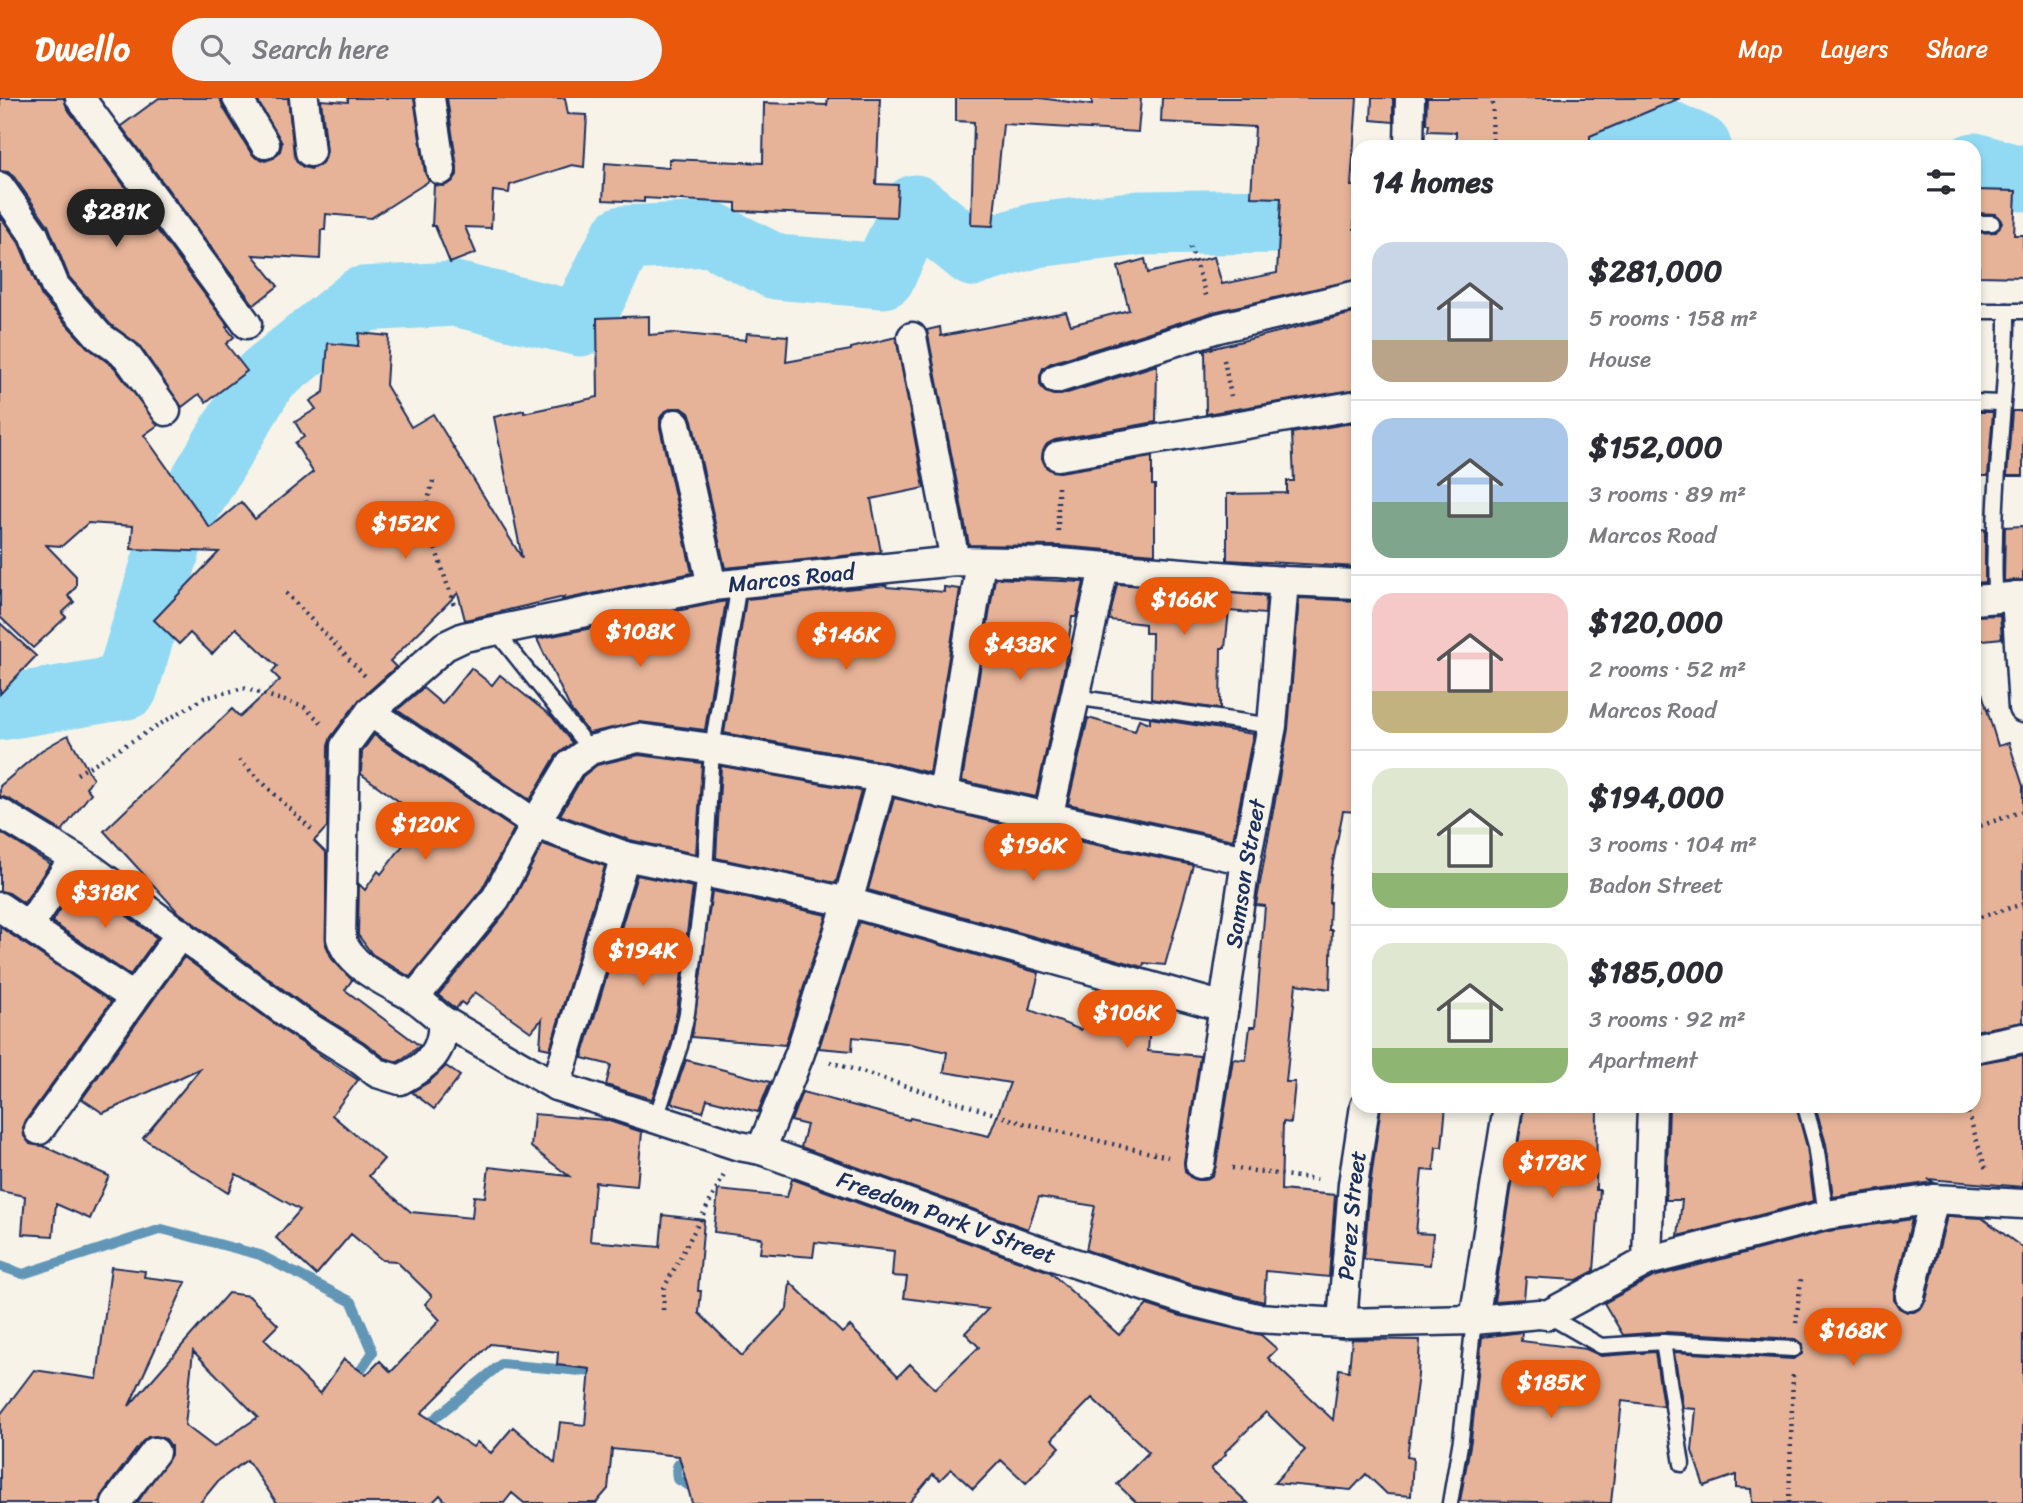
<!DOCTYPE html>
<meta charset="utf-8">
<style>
body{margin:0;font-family:Sriracha,sans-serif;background:#f2f2f3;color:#2b2b33;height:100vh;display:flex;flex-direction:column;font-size:26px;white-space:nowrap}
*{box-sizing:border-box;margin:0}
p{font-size:23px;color:#7c7c81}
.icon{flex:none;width:38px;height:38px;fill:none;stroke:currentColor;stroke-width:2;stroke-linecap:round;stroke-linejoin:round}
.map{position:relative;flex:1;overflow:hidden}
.drawer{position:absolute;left:1351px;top:42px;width:630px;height:973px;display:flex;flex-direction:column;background:#fff;border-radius:21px;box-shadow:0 4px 10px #0003}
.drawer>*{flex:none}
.price{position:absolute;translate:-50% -60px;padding:0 16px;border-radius:24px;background:#ea580c;color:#fff;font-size:23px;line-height:46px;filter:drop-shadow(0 2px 4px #0008)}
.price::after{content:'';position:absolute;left:50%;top:42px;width:21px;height:16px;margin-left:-10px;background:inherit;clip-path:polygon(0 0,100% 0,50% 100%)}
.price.active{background:#222;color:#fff}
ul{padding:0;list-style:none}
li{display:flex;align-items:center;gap:21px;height:175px;padding:0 21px}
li+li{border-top:2px solid #e1e1e2}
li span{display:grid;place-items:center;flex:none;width:196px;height:140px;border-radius:21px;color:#555}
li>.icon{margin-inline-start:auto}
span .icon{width:84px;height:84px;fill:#fffc;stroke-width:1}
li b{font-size:30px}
h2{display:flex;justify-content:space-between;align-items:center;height:84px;padding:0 21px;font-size:30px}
header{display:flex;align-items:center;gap:42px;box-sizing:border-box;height:98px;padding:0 35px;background:#ea580c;color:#fff}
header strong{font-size:33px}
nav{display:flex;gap:38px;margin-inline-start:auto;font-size:24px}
.search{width:490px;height:63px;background:#f2f2f3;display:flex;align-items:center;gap:18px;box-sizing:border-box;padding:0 24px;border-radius:38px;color:#7c7c81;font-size:26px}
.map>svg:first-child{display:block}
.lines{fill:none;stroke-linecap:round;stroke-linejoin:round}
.stream{stroke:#6296b7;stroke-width:10}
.river{stroke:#92daf3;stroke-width:65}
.building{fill:#e6b398;stroke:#1b2f5e;stroke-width:2;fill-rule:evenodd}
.lane-casing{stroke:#1b2f5e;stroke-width:19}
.street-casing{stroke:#1b2f5e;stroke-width:33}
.path{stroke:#1b2f5e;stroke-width:4.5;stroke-dasharray:2 5;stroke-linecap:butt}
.lane{stroke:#f7f3e8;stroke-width:14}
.street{stroke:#f7f3e8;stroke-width:28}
.labels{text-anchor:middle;stroke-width:7;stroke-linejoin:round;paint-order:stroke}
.street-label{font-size:23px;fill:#1b2f5e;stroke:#f7f3e8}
</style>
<header>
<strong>Dwello</strong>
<div class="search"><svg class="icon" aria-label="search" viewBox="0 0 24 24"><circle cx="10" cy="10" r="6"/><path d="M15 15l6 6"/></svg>Search here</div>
<nav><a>Map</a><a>Layers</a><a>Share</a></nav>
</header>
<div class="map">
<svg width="2023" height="1405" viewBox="0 0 2023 1405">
<rect width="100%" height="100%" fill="#f7f3e8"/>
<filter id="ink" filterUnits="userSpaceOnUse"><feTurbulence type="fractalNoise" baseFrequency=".0143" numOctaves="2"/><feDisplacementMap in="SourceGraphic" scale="14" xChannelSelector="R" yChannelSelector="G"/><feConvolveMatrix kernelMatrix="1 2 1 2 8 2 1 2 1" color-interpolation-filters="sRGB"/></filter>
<g filter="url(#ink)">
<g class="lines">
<g class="stream">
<polyline points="0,1168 23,1176 162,1131 260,1157 352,1204 373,1254 352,1285"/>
<polyline points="423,1330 501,1266 604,1275"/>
<path d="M 691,1355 C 681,1367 674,1362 677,1381 L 693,1390 L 698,1389"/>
</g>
<g class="river">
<polyline points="1601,49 1645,24 1699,49"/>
<polyline points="1974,67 2023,81"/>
<polyline points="0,610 126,589 174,431 265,279 362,201 455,196 580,226 623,140 711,136 776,169 883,178 915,109 973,156 1036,137 1139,125 1358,122"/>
</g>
</g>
<g class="building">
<polygon points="0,0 64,0 67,10 228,228 226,229 234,239 226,246 247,273 206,304 199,296 182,309 139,247 110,226 69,179 48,127 14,79 8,74 0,73"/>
<polygon points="159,0 220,0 223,9 251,55 256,60 265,63 274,60 280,53 282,45 256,0 288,0 294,57 297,64 303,69 311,71 320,67 325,61 327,53 321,2 348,4 348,0 414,0 425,75 429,83 371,120 326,116 325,132 321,132 320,161 253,157 278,188 254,207 121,28"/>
<polygon points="447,0 565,0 568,16 587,17 584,69 572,67 510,87 509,95 493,93 491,130 465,129 476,155 450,165 435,128 432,128 434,87 444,88 452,84 457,77 457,69"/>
<polygon points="828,0 880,0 876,86 898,87 896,119 736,113 736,105 644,100 644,104 603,102 605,65 669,70 669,61 763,65 764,5 827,7"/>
<polygon points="956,0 1040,0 1092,7 1092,0 1141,0 1138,34 1003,26 993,128 971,127 974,24 956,23"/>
<polygon points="1162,0 1357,0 1351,88 1355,88 1354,131 1358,131 1358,181 1213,214 1051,265 1043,270 1040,278 1040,287 1045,294 1053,297 1061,297 1157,267 1156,324 1055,342 1047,346 1043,352 1042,360 1046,369 1052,373 1060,374 1152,359 1152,387 1155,387 1155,456 1060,448 969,447 927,232 940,229 941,238 1066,214 1071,227 1129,212 1118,169 1145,161 1148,175 1214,159 1222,186 1277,175 1281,100 1251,99 1255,29 1161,24"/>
<polygon points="1372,0 1393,0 1393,24 1371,22"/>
<polygon points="1427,0 1680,0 1590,38 1590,49 1456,49 1456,34 1428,33 1429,26 1426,26"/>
<polygon points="1974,92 2016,93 2014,137 2023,137 2023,179 1979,178 1979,145 1974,144 1974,135 1996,134 2002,124 1996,116 1974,115"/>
<polygon points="0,118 19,145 42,199 87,249 114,269 158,327 144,337 210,430 241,404 255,421 313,374 295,345 304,339 295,324 316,311 310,303 324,294 328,245 358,248 359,235 389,238 386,287 411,329 433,316 522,460 494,319 524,312 524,315 598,299 597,220 649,218 649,237 674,235 746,242 747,235 788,238 786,264 851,252 851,250 896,239 924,390 871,401 881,454 725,470 692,322 689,315 682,310 672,310 664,314 660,320 660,330 692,475 562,502 564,499 465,522 458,495 390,563 396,569 359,602 331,639 328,648 327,729 314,743 326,755 326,847 332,861 352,882 345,892 420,948 398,964 385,960 364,944 303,906 177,813 104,733 232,611 240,619 280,582 272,574 277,568 236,530 212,556 190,535 179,546 154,522 219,454 131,451 133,428 88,425 62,448 46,447 76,478 76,489 68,498 74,504 62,515 66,519 33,550 0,519"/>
<polygon points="1358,214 1358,291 1206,316 1205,253 1202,253"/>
<polygon points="2012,313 2023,313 2023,378 2007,378"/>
<polygon points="1974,314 1993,314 1988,378 1974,378"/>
<polygon points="1358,324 1358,469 1227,462 1227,396 1287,395 1287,383 1294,383 1292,335"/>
<polygon points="2023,428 2023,482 2004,483 2005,429"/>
<polygon points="1985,431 1985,484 1974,485 1974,432"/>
<polygon points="995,480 1084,484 1076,519 1072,519 1064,572 1036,699 962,683"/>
<polygon points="1117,486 1266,498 1265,516 1229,513 1225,550 1221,550 1220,611 1151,601 1152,535 1145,535 1145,526 1109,522"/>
<polygon points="886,487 887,489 944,494 944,489 960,491 930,675 885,664 724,635 746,501"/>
<polygon points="1299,500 1358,503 1358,714 1343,713 1331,774 1329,804 1330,804 1329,832 1332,832 1330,891 1296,886 1286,984 1295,984 1291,1025 1283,1024 1281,1092 1335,1097 1329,1179 1266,1173 1264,1204 1260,1203 1190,1186 1086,1152 1095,1108 1039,1099 1028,1131 801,1049 807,1027 791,1023 802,994 909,1022 910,1020 989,1038 1010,985 944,974 947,954 906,945 853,939 852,953 819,950 859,824 1039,875 1030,912 1081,932 1097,891 1133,901 1126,924 1150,926 1148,953 1200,958 1184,1064 1185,1073 1190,1079 1197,1082 1205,1082 1213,1077 1216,1068 1233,961 1246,962 1250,929 1255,929 1265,808 1256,807 1288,631"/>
<polygon points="726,503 705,632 640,624 589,635 571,612 537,541"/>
<polygon points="2000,517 2002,540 1974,543 1974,518"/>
<polygon points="0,525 36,558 0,596"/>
<polygon points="471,570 492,587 500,577 552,619 572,645 556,658 530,702 397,612 423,590 442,606"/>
<polygon points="1982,595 1998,648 2009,645 2023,688 2023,924 1974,933 1974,596"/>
<polygon points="1088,620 1135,633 1139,621 1150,625 1150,620 1253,636 1233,742 1068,706"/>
<polygon points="68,637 93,681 86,689 91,695 62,733 9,701 0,698 0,688 42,652"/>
<polygon points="374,637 514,731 482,791 410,879 372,856 358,837 359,786 365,792 378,773 381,776 423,721 361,676 362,654"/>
<polygon points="639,657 702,665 696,756 630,742 560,717 583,678 597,667"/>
<polygon points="721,668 861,693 836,785 716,760"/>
<polygon points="894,700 1044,736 1193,767 1165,867 1144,865 1143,869 868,792"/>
<polygon points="0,734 50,766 24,805 9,795 0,793"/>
<polygon points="543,746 605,768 550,951 540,949 542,921 531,934 475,894 465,907 461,904 456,911 438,897 509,810"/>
<polygon points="637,777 693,789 677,913 671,945 652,1001 606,987 611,967 582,960"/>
<polygon points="712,793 827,817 785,947 692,939"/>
<polygon points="72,794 100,798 157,840 130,877 52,824"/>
<polygon points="0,829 111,904 26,1022 23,1030 24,1038 30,1046 43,1048 109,1078 90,1121 56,1106 53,1138 22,1136 25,1098 0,1093"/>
<path d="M 184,859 L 284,933 L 358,982 L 332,1017 L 384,1061 L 369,1078 L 411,1114 L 472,1120 L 474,1098 L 485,1099 L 489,1069 L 569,1078 L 531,1049 L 534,1016 L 606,1022 L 642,1034 L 637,1088 L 595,1084 L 590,1143 L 660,1149 L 663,1117 L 704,1122 L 698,1193 L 701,1193 L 699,1215 L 742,1258 L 787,1211 L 790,1184 L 842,1235 L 850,1228 L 898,1278 L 910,1266 L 935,1291 L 979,1249 L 965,1235 L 988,1211 L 904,1200 L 907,1179 L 892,1178 L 894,1153 L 815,1144 L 813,1159 L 760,1155 L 762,1140 L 714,1134 L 718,1092 L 787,1099 L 792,1081 L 1050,1174 L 1119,1237 L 1147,1207 L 1181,1218 L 1261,1237 L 1277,1251 L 1268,1260 L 1333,1322 L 1339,1271 L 1349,1273 L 1352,1241 L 1420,1242 L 1418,1277 L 1407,1359 L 1413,1360 L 1411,1398 L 1387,1396 L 1366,1376 L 1351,1392 L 1274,1385 L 1305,1352 L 1266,1314 L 1225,1354 L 1226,1356 L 1211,1371 L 1248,1405 L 1137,1405 L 1117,1386 L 1149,1354 L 1092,1300 L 1052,1341 L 1060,1349 L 1026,1385 L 1001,1362 L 973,1391 L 951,1371 L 940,1382 L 933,1376 L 909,1405 L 692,1405 L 679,1358 L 612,1351 L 608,1391 L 596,1405 L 524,1405 L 512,1395 L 504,1405 L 447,1405 L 440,1397 L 432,1405 L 277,1405 L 247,1362 L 218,1383 L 200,1405 L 137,1405 L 171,1357 L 171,1348 L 166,1341 L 156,1338 L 148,1339 L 142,1344 L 103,1395 L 100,1405 L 0,1405 L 0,1317 L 34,1272 L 97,1281 L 111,1169 L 145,1173 L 144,1179 L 186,1184 L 129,1308 L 228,1195 L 249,1198 L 278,1227 L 264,1241 L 320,1296 L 344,1261 L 366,1277 L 380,1263 L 391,1274 L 440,1222 L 425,1206 L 432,1198 L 396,1163 L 382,1162 L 351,1136 L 316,1177 L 276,1140 L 300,1112 L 236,1076 L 228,1095 L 143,1040 L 201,970 L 103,1015 L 82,1001 ZM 490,1246 L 558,1254 L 557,1267 L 590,1271 L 585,1327 L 560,1324 L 555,1365 L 513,1329 L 491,1355 L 477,1344 L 473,1349 L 421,1315 ZM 193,1253 L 258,1319 L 214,1349 L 185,1327 Z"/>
<polygon points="2023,957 2023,1089 1928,1081 1933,1084 1833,1099 1826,1046 1815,1008 1974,1008 1974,966"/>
<polygon points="686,962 770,984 758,1014 707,1001 703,1014 671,1005"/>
<polygon points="446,968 460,978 434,1011 412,994 429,984"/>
<polygon points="1381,1008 1446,1008 1442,1049 1436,1049 1434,1073 1422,1072 1416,1135 1433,1136 1430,1167 1364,1161 1370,1088"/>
<polygon points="1524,1008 1597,1008 1596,1092 1600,1092 1594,1173 1577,1182 1526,1179 1524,1201 1494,1203"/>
<polygon points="1669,1008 1796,1008 1807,1049 1814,1103 1678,1138 1682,1102 1666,1102"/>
<polygon points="1947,1118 1982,1120 2023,1150 2023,1405 1752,1405 1751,1391 1736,1390 1736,1377 1704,1388 1692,1353 1696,1311 1683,1310 1674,1254 1793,1261 1802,1256 1802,1246 1795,1241 1664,1234 1623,1237 1604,1205 1653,1179 1829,1133 1912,1121 1894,1194 1894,1202 1899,1210 1907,1214 1914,1214 1921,1210 1926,1202"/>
<polygon points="1522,1234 1521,1243 1586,1251 1601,1258 1655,1254 1663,1308 1622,1303 1611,1405 1460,1403 1471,1342 1482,1239"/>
</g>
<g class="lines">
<defs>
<g id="lane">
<polyline points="1974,125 1992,125"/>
<polyline points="1974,213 2023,213"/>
<polyline points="1974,304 2001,305"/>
<path d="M 1996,500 C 1993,478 1995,456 1995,435 C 1996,360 2008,287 2007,213"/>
<polyline points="495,532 590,652"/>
<polyline points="1074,599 1272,628"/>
<polyline points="1805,1008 1816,1047 1826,1117"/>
<polyline points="656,1020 680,948 687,915 705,775 712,650 739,486"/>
<polyline points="1547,1217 1601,1248 1663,1244 1794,1251"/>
<polyline points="1663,1244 1682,1366"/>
<polyline points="1450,1405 1461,1341 1474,1222"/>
</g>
<g id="street">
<polyline points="80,0 247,226"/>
<polyline points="237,0 265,46"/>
<polyline points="304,0 310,54"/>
<polyline points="430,0 441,72"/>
<polyline points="1409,49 1410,0"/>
<polyline points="0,89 34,137 55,188 99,238 126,257 166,313"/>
<polyline points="912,239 955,463"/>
<polyline points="1056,281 1218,230 1358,197"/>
<polyline points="676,326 712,488"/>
<polyline points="1058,358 1358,307"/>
<polyline points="2016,498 2023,610"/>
<polyline points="1974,502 2023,498"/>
<polyline points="370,614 536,726 625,758 848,804 1224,909"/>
<polyline points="943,696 981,464"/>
<path id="s1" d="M 0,715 L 89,769 L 294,920 L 355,958 L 377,975 L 400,982 C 427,968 445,954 442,922 C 433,915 425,907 416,901 C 390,885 350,871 341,840 L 345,648 L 370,614 L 445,548 L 464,539 L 712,488 L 955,463 L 1059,465 L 1284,483 L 1358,486"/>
<polyline points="1048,720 1104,470"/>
<polyline points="0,809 134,900"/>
<polyline points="29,828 74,760"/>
<polyline points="414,900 496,800 543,712 570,667 590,652 638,640 712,650 882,680 943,696 1246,762"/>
<path id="s2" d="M 442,922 L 556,988 L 739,1048 L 761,1052 L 1065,1162 L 1185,1202 L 1257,1220 L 1342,1225 L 1474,1222 L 1539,1216 L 1547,1217 L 1647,1163 L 1826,1117 L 1934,1101 L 2023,1106"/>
<polyline points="1974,950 2023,940"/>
<polyline points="556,988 625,758"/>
<polyline points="39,1032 181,835"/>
<polyline points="761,1052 800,955 848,804 882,680"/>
<path id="s3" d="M 1200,1066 L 1246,762 L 1272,628 L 1284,483"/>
<polyline points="1647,1163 1652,1008"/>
<polyline points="1910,1198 1934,1101"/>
<polyline points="1474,1222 1508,1008"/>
<path id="s4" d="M 1342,1225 L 1353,1086 L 1365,1008"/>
<polyline points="116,1405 155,1354"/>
</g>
</defs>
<use href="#lane" class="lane-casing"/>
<use href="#street" class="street-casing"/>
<g class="path">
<polyline points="1492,49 1493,0"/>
<polyline points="1190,149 1207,200"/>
<polyline points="1224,262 1231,298"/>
<polyline points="433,383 427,406 427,425 455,510"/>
<polyline points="1058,389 1058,433"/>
<polyline points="286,495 365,578"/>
<polyline points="1974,613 1991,611"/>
<polyline points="239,662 312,732"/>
<polyline points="77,676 204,600 244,590 304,609 322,625"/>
<polyline points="1974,730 2023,713"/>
<polyline points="1974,821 2023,806"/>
<polyline points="830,964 1023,1025 1168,1059"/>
<polyline points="1966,1008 1986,1072"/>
<polyline points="1232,1070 1321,1082"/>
<polyline points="663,1212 664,1190 724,1077"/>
<polyline points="1796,1225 1801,1181"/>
<polyline points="1789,1405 1793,1276"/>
</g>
<use href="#lane" class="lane"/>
<use href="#street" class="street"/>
</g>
</g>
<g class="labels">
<g class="street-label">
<text dy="8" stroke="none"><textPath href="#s1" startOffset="1382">Marcos Road</textPath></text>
<text dy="8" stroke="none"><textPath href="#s3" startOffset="294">Samson Street</textPath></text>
<text dy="8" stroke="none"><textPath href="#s4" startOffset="108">Perez Street</textPath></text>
<text dy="8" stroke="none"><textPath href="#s2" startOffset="544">Freedom Park V Street</textPath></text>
</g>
</g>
</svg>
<b class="price active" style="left:116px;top:151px">$281K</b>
<b class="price" style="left:405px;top:463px">$152K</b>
<b class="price" style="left:1184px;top:539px">$166K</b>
<b class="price" style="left:640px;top:571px">$108K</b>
<b class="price" style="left:846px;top:574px">$146K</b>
<b class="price" style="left:1020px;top:584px">$438K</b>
<b class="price" style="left:425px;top:764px">$120K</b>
<b class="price" style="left:1033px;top:785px">$196K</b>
<b class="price" style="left:105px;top:832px">$318K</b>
<b class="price" style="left:643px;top:890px">$194K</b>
<b class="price" style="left:1127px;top:952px">$106K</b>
<b class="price" style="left:1552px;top:1102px">$178K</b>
<b class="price" style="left:1853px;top:1270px">$168K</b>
<b class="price" style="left:1551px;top:1322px">$185K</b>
<section class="drawer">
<h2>14 homes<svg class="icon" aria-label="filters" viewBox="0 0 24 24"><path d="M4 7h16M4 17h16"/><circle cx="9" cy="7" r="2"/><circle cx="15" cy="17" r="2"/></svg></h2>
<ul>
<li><span style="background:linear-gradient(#c9d6e8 70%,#b9a48a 0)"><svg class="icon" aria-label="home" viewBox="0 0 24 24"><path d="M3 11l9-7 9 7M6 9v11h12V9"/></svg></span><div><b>$281,000</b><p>5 rooms · 158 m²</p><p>House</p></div></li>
<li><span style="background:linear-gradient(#a9c7e8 60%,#7fa58c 0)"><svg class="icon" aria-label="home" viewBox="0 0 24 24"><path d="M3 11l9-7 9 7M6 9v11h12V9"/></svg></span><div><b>$152,000</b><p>3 rooms · 89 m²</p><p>Marcos Road</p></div></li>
<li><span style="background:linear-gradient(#f6c9c9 70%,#c2b280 0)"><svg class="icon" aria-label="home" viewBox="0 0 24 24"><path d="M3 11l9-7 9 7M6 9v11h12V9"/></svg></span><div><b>$120,000</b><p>2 rooms · 52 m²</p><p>Marcos Road</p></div></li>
<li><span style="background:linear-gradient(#dfe7d0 75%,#8fb573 0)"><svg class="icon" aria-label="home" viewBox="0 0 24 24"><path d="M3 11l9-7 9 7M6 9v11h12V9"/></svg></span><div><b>$194,000</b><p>3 rooms · 104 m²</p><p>Badon Street</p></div></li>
<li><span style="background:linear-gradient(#dfe7d0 75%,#8fb573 0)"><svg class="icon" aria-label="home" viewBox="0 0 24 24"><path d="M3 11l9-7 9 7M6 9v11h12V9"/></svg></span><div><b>$185,000</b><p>3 rooms · 92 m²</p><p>Apartment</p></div></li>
</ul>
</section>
</div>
